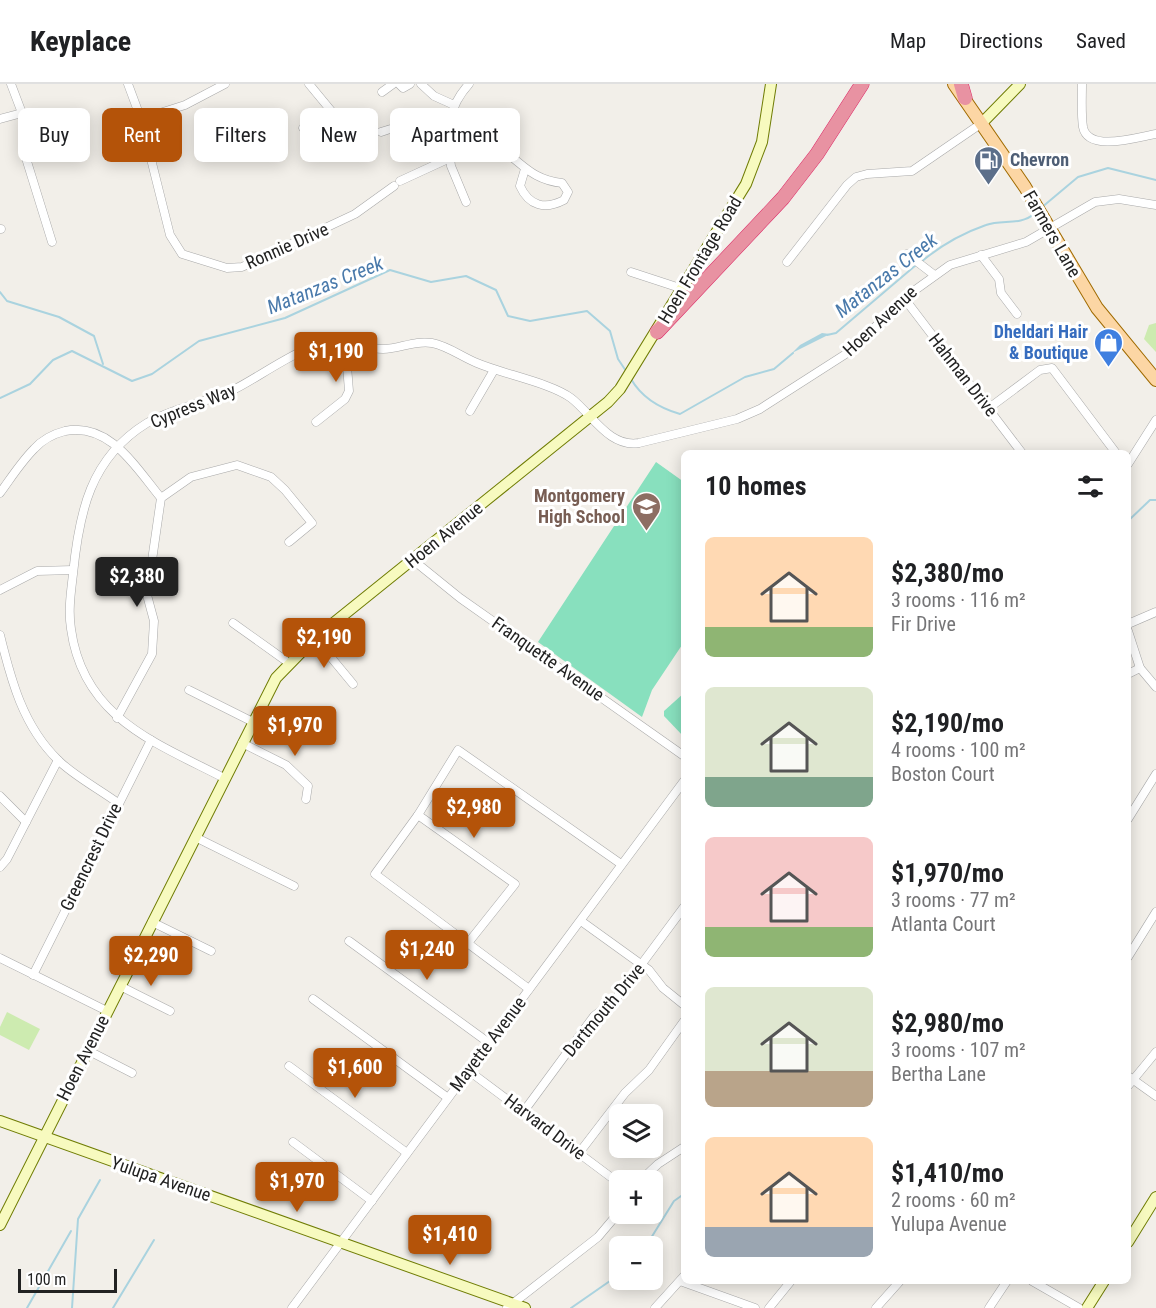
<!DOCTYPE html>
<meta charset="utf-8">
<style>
body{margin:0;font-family:"Roboto Condensed",sans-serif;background:#f6f6f6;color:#202124;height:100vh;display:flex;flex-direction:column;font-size:22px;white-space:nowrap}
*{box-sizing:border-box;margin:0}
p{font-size:20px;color:#757577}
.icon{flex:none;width:33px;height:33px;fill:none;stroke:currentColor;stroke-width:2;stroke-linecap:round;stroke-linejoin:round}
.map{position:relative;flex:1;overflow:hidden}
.sheet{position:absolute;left:681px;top:366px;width:450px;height:834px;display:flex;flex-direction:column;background:#fff;border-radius:9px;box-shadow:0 3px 15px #0003}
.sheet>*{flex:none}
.hud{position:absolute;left:18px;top:24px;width:570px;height:54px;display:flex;gap:12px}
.buttons{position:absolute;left:609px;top:1020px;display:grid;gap:12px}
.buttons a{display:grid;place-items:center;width:54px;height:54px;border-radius:9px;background:#fff;box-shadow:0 3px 15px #0003;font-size:30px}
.scale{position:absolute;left:18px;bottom:15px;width:99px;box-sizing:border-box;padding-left:6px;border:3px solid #222;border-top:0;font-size:16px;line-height:21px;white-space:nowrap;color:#222;-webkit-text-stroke:4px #fff;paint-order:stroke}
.price{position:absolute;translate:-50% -51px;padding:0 14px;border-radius:6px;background:#b45309;color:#fff;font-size:20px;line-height:39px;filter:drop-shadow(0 2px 3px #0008)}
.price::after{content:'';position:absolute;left:50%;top:36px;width:18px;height:14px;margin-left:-9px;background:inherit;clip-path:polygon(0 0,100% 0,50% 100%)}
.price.on{background:#222;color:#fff}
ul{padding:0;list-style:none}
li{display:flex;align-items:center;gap:18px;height:150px;padding:0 24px}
li span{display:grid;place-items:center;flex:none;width:168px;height:120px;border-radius:9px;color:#555}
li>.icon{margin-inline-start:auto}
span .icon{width:72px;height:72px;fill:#fffc;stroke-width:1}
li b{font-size:26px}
h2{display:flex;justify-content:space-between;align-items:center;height:72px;padding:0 24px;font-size:26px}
.tag{padding:0 21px;border-radius:9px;background:#fff;box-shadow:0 3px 15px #0003;font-size:21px;line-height:54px}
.tag.on{background:#b45309;color:#fff}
header{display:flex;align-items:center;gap:36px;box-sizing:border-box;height:84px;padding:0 30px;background:#fff;border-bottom:2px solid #e0e0e0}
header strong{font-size:28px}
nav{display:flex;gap:33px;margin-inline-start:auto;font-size:21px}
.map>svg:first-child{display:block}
.grass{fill:#cdebb0}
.pitch{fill:#88e0be}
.water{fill:#aad3df}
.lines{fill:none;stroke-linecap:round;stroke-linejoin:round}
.stream{stroke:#aad3df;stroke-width:2}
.street-casing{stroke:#a9a9a9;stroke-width:9}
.secondary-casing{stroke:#707d05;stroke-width:12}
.primary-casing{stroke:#a06b00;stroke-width:14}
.highway-casing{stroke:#dc2a67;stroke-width:15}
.street{stroke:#fff;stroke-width:8}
.secondary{stroke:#f7fabf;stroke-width:10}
.primary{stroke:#fcd6a4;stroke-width:12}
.highway{stroke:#e892a2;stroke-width:14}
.labels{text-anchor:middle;stroke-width:6;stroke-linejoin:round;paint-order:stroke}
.service-label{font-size:18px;font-weight:bold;fill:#4e5e75;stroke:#fff;text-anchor:start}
.street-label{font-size:18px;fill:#222;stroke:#fff}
.shop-label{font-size:18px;font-weight:bold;fill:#366cbe;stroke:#fff;text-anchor:end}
.education-label{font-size:18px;font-weight:bold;fill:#785e54;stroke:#fff;text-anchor:end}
.water-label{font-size:20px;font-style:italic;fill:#4a7aab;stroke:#fff}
</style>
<header>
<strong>Keyplace</strong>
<nav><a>Map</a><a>Directions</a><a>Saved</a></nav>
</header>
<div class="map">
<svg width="1156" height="1224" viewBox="0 0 1156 1224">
<rect width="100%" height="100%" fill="#f2efe9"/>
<g class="grass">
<polygon points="1156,239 1156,268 1144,255 1149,241"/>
<polygon points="7,928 40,945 29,966 0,951 0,943"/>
</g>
<g class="pitch">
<polygon points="656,378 684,398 684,558 652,606 642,633 538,558"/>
<polygon points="684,609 684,653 664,632 664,627"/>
</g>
<polygon class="water" points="822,249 830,250 792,269 800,261"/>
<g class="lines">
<g class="stream">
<polyline points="1041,124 1078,93 1108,84 1156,96"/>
<path d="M 921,178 C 940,162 963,149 986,141 C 1002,135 1020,142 1034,130"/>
<polyline points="0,208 7,217 59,233 94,252 103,280"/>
<polyline points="827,251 836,249 916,181"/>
<path d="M 631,295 C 642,314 659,324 680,330 L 745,293 L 774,285 L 793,269"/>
<polyline points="0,314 30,300 53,276 72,267 132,297 152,290 199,257 285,234 390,186 431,198 466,192 496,206 508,232 530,237 587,227 610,247 618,275 626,287"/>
<polyline points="1128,437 1150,416 1156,416"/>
<polyline points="646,1162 674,1117 684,1110"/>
<polyline points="27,1224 71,1147"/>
<polyline points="72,1224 78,1135 100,1096"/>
<polyline points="113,1224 154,1156"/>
<polyline points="571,1224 620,1190"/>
</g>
<defs>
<g id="street">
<polyline points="11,0 22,29 25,71 52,158"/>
<polyline points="128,0 141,35 170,151 182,170 227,184 242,183 355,130 394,102"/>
<polyline points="399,0 403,4 410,0"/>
<polyline points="421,0 434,12 454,21"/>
<path d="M 1082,0 C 1082,14 1081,30 1083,43 C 1088,69 1138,53 1156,50"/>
<polyline points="382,8 393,0"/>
<polyline points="0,35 22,29"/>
<polyline points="141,35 185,21 225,0"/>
<polyline points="303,44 325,37 333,29 309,0"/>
<path d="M 381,48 C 406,39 422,40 447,44"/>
<path d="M 400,97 L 450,74 C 447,45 448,23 469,0"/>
<path d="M 466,118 L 451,82 L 450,74 C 519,44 508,93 562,99 L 568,108 L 564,116 C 545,126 529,122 520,102 L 525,85"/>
<polyline points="0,145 1,145"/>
<polyline points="907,170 933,190"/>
<polyline points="981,171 999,195 1001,209 1017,230"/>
<polyline points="787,178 847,101 856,93 867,90 912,87 982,39"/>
<polyline points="631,188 683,205"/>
<polyline points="904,214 1022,369"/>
<polyline points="989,324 1040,286 1052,284 1116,369"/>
<polyline points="470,327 494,286"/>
<polyline points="316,338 345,315 349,307 345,257"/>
<polyline points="1128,380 1156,336"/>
<path d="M 0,409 C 11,394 21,378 34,365 C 42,356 53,350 65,347 C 110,338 136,384 161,414"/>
<polyline points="413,476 460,514 684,672"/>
<polyline points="0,506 37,487 73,486"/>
<polyline points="233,539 289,579"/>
<polyline points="1128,540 1156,528"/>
<polyline points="1128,547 1140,584 1156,603"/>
<path d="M 0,551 C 11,596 23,642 58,676 C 74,692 99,705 118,719"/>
<polyline points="315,554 353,600"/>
<polyline points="1128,590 1140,584"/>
<polyline points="189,606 253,638"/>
<polyline points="117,634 152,570 154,537 147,511 161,414 191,393 237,381 271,393 285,406 312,439 289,458"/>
<polyline points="242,659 286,681 308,702 306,715"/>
<path d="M 224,694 C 154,658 83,633 71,545 C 68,526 71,508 73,490 C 79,429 90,374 147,339 C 174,323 207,319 235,305 C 263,291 308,256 339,257 C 354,257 367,265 383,265 C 400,265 414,256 432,259 C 448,262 462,273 477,279 C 503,290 551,299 571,314 C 592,330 609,364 639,359 L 737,335 L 760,325 L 852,266 L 904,214 L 950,181 L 1026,158 L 1095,118 L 1119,115 L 1156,121"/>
<polyline points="0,712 26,738"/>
<polyline points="418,731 515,800 468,859"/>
<polyline points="1128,735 1156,690"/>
<polyline points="195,753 294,802"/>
<polyline points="0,783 7,775 58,676"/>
<polyline points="581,837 649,886 663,904 684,921"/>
<polyline points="152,838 211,867"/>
<polyline points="349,857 489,959"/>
<polyline points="1128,873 1156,828"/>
<polyline points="0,874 107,927"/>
<polyline points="33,891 151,656"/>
<polyline points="120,902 170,927"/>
<polyline points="529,905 375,790 418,731 458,666 621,780"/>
<polyline points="313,915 448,1014"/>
<polyline points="87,966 132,989"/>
<polyline points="289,982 407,1069"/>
<polyline points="469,987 620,1100"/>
<polyline points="1128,992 1156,1012"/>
<polyline points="1128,1002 1156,968"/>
<polyline points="524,1027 594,932 615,916 684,823"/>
<polyline points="293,1058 372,1117"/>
<polyline points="579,1069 625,1009 649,986 684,937"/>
<polyline points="641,1096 658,1080 684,1063"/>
<polyline points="680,1197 755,1224"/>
<polyline points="1032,1197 1079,1224"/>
<polyline points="292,1224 684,697"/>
<polyline points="507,1224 598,1153 620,1127"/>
<polyline points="655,1224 684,1192"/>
<polyline points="769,1224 791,1197"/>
<polyline points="876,1224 900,1197"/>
<polyline points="989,1224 1007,1197"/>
</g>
<g id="secondary">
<polyline points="982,39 1020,0"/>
<polyline points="0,1037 525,1224"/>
<polyline points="0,1141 276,594 315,554 608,318 620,305 746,100 762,58 771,0"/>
<polyline points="1128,1158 1156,1113"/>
<polyline points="1087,1224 1104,1197"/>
</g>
<polyline id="primary" points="954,0 1025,103 1097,224 1156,296"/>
<g id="highway">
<polyline points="961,0 965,14"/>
<polyline points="657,248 783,114 817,70 862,0"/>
</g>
</defs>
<use href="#street" class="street-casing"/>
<use href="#secondary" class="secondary-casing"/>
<use href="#primary" class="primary-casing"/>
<use href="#highway" class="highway-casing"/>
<use href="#street" class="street"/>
<use href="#secondary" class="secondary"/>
<use href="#primary" class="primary"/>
<use href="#highway" class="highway"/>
</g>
<defs>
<symbol id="fuel-pin" viewBox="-11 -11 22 30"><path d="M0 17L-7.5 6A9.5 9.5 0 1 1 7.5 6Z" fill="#5c6f8a" stroke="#fff"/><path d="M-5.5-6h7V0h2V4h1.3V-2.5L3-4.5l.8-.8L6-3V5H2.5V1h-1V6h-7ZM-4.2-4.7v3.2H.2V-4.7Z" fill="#fff"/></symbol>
<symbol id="shop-pin" viewBox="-11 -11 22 30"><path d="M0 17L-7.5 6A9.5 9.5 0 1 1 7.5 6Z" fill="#3f7fe0" stroke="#fff"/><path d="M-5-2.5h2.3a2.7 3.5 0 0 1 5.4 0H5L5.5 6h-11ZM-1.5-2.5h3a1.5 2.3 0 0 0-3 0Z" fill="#fff"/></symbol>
<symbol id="school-pin" viewBox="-11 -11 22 30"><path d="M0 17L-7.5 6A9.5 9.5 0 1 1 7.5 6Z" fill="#8d6e63" stroke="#fff"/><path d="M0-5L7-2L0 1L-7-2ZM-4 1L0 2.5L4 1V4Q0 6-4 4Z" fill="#fff"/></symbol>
</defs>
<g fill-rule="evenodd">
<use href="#fuel-pin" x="972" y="60" width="33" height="45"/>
<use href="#shop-pin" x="1092" y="242" width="33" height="45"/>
<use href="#school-pin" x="630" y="406" width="33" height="45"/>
</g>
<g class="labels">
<g class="service-label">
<text x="1010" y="82">Chevron</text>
</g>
<g class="street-label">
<text transform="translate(1052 150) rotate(60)" y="6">Farmers Lane</text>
<text transform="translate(287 162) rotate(-24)" y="6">Ronnie Drive</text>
<text transform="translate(700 176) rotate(-59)" y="6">Hoen Frontage Road</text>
<text transform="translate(880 237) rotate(-43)" y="6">Hoen Avenue</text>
<text transform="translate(963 291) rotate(52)" y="6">Hahman Drive</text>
<text transform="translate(193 322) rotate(-22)" y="6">Cypress Way</text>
<text transform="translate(444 451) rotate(-39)" y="6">Hoen Avenue</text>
<text transform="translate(548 575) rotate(35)" y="6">Franquette Avenue</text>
<text transform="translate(91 773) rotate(-64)" y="6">Greencrest Drive</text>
<text transform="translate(604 926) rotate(-50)" y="6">Dartmouth Drive</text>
<text transform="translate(488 960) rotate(-53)" y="6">Mayette Avenue</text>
<text transform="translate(83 974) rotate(-63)" y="6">Hoen Avenue</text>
<text transform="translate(545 1043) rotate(37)" y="6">Harvard Drive</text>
<text transform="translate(161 1095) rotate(19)" y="6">Yulupa Avenue</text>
</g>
<g class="shop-label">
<text x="1088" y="254">Dheldari Hair<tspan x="1088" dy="21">&amp; Boutique</tspan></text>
</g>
<g class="education-label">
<text x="625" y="418">Montgomery<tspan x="625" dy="21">High School</tspan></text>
</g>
<g class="water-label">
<text transform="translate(886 191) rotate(-38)" y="7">Matanzas Creek</text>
<text transform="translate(325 201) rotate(-22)" y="7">Matanzas Creek</text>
</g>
</g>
</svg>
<div class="buttons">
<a><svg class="icon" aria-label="layers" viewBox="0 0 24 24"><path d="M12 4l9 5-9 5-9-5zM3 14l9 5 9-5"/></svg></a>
<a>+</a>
<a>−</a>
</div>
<div class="scale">100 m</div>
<b class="price" style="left:336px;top:299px">$1,190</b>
<b class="price on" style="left:137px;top:524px">$2,380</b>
<b class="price" style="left:324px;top:585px">$2,190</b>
<b class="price" style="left:295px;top:673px">$1,970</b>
<b class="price" style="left:474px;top:755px">$2,980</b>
<b class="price" style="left:427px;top:897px">$1,240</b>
<b class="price" style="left:151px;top:903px">$2,290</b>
<b class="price" style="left:355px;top:1015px">$1,600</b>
<b class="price" style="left:297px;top:1129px">$1,970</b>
<b class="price" style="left:450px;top:1182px">$1,410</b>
<div class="hud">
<a class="tag">Buy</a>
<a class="tag on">Rent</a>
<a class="tag">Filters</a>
<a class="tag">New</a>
<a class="tag">Apartment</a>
</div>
<section class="sheet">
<h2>10 homes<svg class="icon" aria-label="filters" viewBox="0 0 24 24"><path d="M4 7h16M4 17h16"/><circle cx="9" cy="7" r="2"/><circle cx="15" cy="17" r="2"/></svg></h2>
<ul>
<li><span style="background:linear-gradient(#ffd9b3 75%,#8fb573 0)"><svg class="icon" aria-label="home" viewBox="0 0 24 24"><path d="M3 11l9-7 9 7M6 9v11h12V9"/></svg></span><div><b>$2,380/mo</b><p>3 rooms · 116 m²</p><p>Fir Drive</p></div></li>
<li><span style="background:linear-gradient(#dfe7d0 75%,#7fa58c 0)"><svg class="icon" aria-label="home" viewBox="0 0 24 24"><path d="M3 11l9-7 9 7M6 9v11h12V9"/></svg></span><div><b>$2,190/mo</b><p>4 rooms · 100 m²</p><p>Boston Court</p></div></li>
<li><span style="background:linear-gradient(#f6c9c9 75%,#8fb573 0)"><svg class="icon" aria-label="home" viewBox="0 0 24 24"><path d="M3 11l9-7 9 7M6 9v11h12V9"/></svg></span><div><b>$1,970/mo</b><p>3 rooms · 77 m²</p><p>Atlanta Court</p></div></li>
<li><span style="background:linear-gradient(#dfe7d0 70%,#b9a48a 0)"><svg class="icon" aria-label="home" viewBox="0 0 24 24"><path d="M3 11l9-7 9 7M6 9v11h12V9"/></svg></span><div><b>$2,980/mo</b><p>3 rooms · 107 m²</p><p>Bertha Lane</p></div></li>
<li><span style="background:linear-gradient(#ffd9b3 75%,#9aa5b1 0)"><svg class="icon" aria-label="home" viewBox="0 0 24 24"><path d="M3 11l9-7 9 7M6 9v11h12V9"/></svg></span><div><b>$1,410/mo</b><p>2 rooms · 60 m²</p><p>Yulupa Avenue</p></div></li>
</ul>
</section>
</div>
